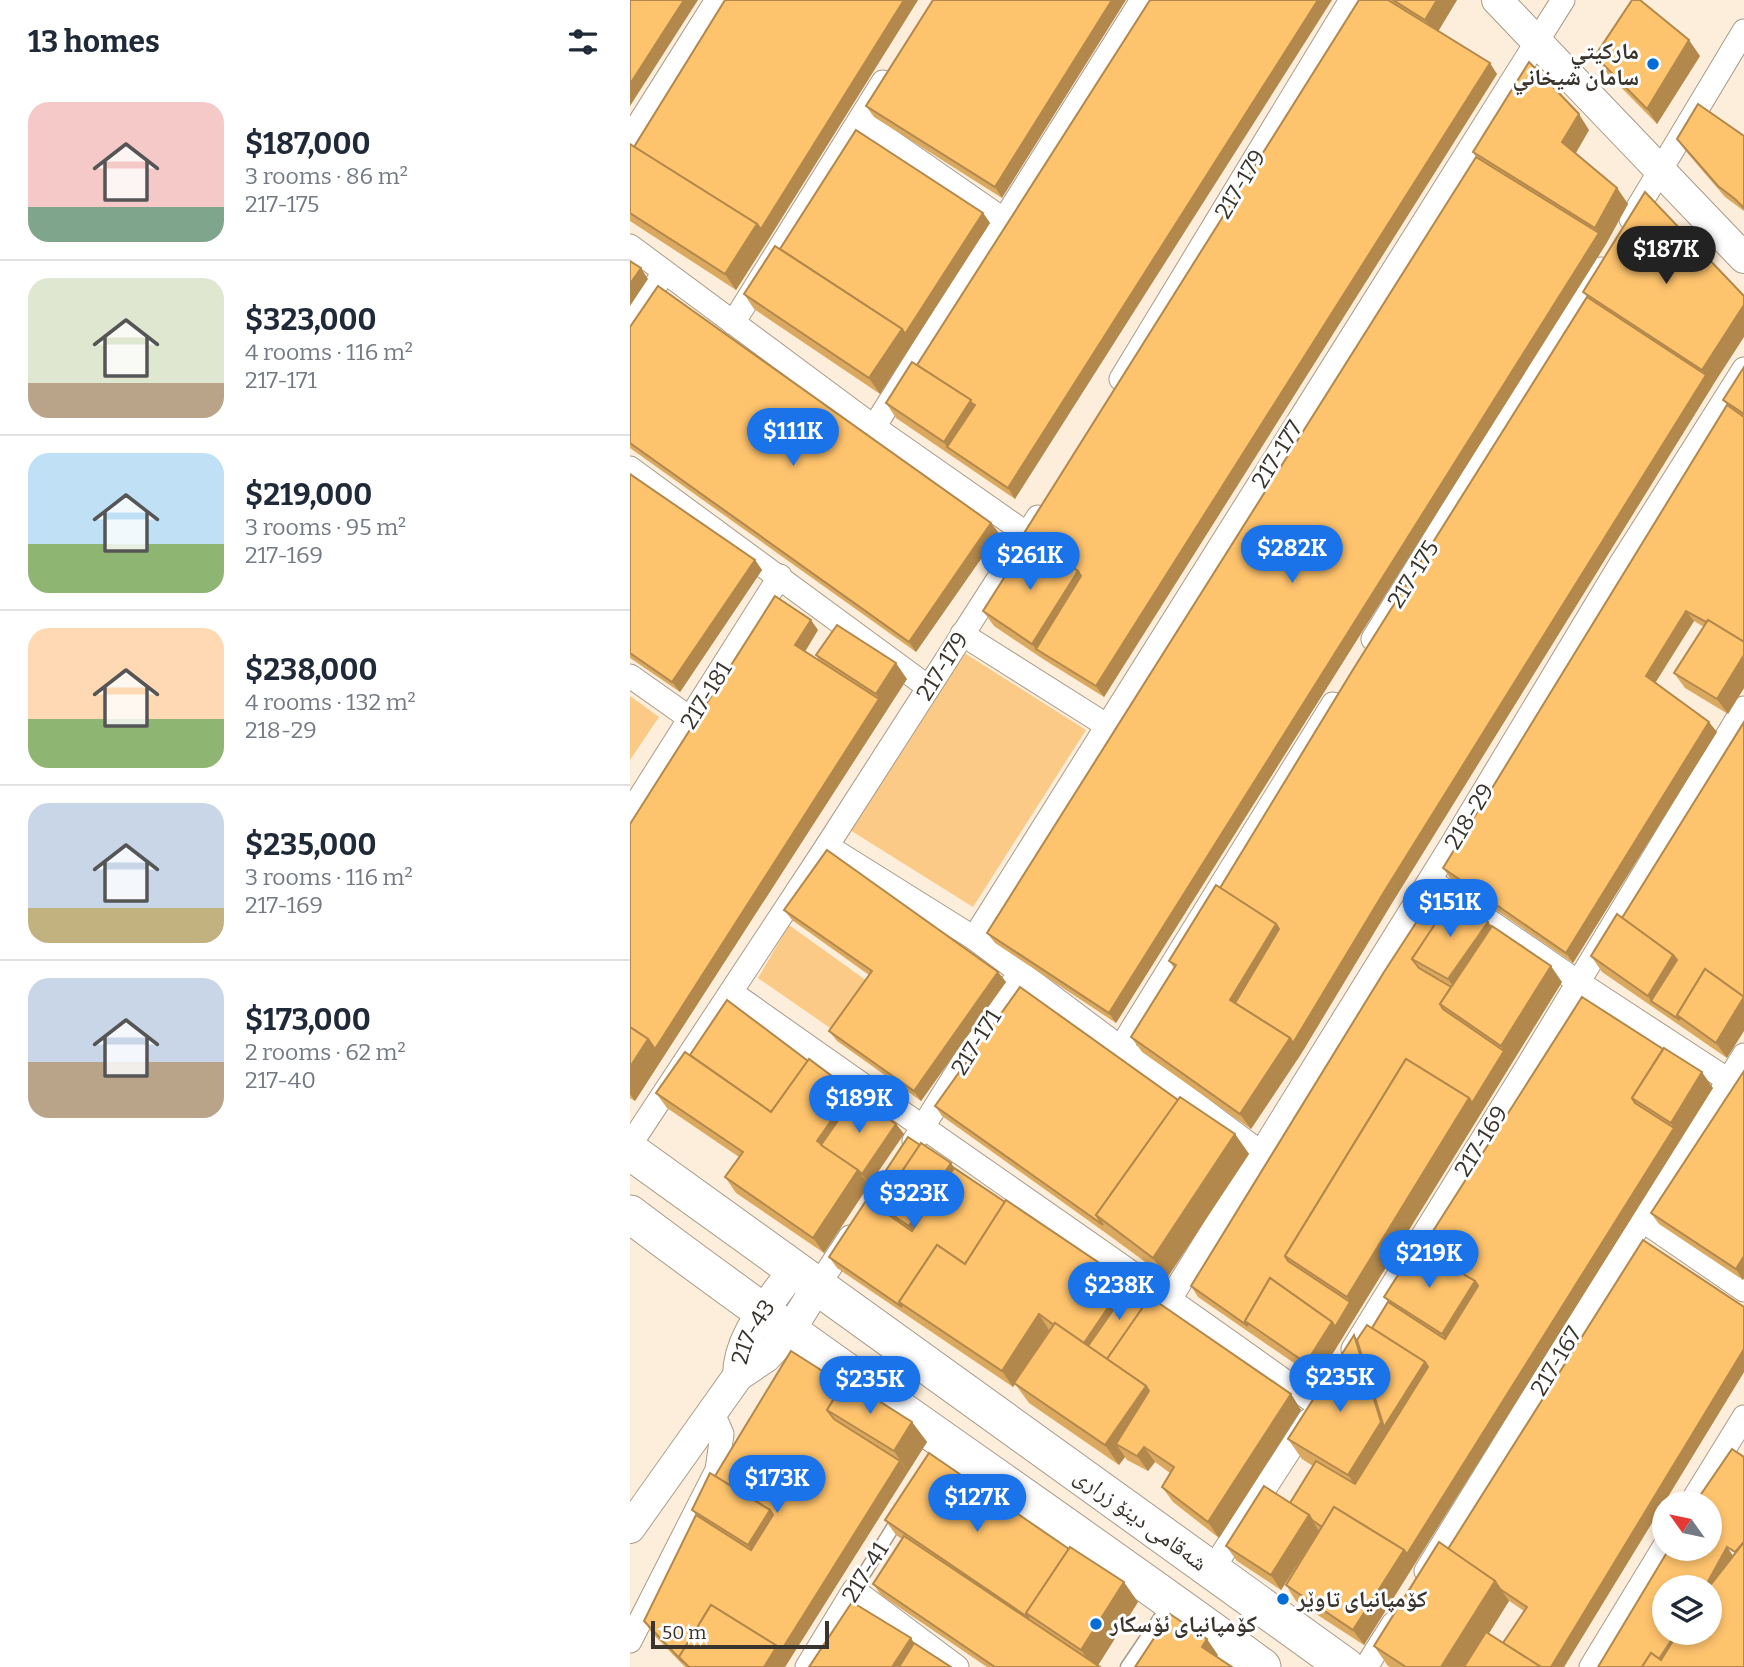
<!DOCTYPE html>
<meta charset="utf-8">
<style>
body{margin:0;font-family:Bitter,"Noto Naskh Arabic",serif;background:#f2f2f3;color:#1f2937;height:100vh;display:flex;flex-direction:column;font-size:26px;white-space:nowrap}
*{box-sizing:border-box;margin:0}
p{font-size:23px;color:#747a83}
.icon{flex:none;width:38px;height:38px;fill:none;stroke:currentColor;stroke-width:2;stroke-linecap:round;stroke-linejoin:round}
.map{position:relative;flex:1;overflow:hidden}
.sheet{display:flex;flex-direction:column;background:#fff;width:630px}
.sheet>*{flex:none}
.needle{width:46px;rotate:303deg}
.buttons{position:absolute;left:1022px;top:1491px;display:grid;gap:14px}
.buttons a{display:grid;place-items:center;width:70px;height:70px;border-radius:50%;background:#fff;box-shadow:0 4px 10px #0003;font-size:35px}
.scale{position:absolute;left:21px;bottom:18px;width:178px;box-sizing:border-box;padding-left:7px;border:4px solid #39342d;border-top:0;font-size:19px;line-height:24px;white-space:nowrap;color:#39342d;-webkit-text-stroke:5px #fff;paint-order:stroke}
.price{position:absolute;translate:-50% -60px;padding:0 16px;border-radius:24px;background:#1a73e8;color:#fff;font-size:23px;line-height:46px;filter:drop-shadow(0 2px 4px #0008)}
.price::after{content:'';position:absolute;left:50%;top:42px;width:21px;height:16px;margin-left:-10px;background:inherit;clip-path:polygon(0 0,100% 0,50% 100%)}
.price.current{background:#222;color:#fff}
ul{padding:0;list-style:none}
li{display:flex;align-items:center;gap:21px;height:175px;padding:0 28px}
li+li{border-top:2px solid #e0e1e3}
li span{display:grid;place-items:center;flex:none;width:196px;height:140px;border-radius:21px;color:#555}
li>.icon{margin-inline-start:auto}
span .icon{width:84px;height:84px;fill:#fffc;stroke-width:1}
li b{font-size:30px}
h2{display:flex;justify-content:space-between;align-items:center;height:84px;padding:0 28px;font-size:30px}
main{display:flex;flex:1;min-height:0}
.map>svg:first-child{display:block}
.green{fill:#faca86}
.lines{fill:none;stroke-linecap:round;stroke-linejoin:round}
.service-casing{stroke:#a89b89;stroke-width:15}
.minor-casing{stroke:#a89b89;stroke-width:25}
.tertiary-casing{stroke:#a89b89;stroke-width:32}
.primary-casing{stroke:#a89b89;stroke-width:39}
.service{stroke:#fff;stroke-width:12}
.minor{stroke:#fff;stroke-width:23}
.tertiary{stroke:#fff;stroke-width:30}
.primary{stroke:#fff;stroke-width:37}
.wall{fill:#daa85e;fill-rule:evenodd}
.shaded-wall{fill:#b2884c}
.building{fill:#fec36d;stroke:#b2884c;stroke-width:2}
.poi-dot{fill:#046ed6;stroke:#fff;stroke-width:2.5}
.labels{text-anchor:middle;stroke-width:6;stroke-linejoin:round;paint-order:stroke}
.poi-label{font-size:23px;font-weight:bold;fill:#39342d;stroke:#fff;text-anchor:start}
.street-label{font-size:23px;fill:#39342d;stroke:#fff}
</style>
<main>
<section class="sheet">
<h2>13 homes<svg class="icon" aria-label="filters" viewBox="0 0 24 24"><path d="M4 7h16M4 17h16"/><circle cx="9" cy="7" r="2"/><circle cx="15" cy="17" r="2"/></svg></h2>
<ul>
<li><span style="background:linear-gradient(#f6c9c9 75%,#7fa58c 0)"><svg class="icon" aria-label="home" viewBox="0 0 24 24"><path d="M3 11l9-7 9 7M6 9v11h12V9"/></svg></span><div><b>$187,000</b><p>3 rooms · 86 m²</p><p>217-175</p></div></li>
<li><span style="background:linear-gradient(#dfe7d0 75%,#b9a48a 0)"><svg class="icon" aria-label="home" viewBox="0 0 24 24"><path d="M3 11l9-7 9 7M6 9v11h12V9"/></svg></span><div><b>$323,000</b><p>4 rooms · 116 m²</p><p>217-171</p></div></li>
<li><span style="background:linear-gradient(#bfe0f5 65%,#8fb573 0)"><svg class="icon" aria-label="home" viewBox="0 0 24 24"><path d="M3 11l9-7 9 7M6 9v11h12V9"/></svg></span><div><b>$219,000</b><p>3 rooms · 95 m²</p><p>217-169</p></div></li>
<li><span style="background:linear-gradient(#ffd9b3 65%,#8fb573 0)"><svg class="icon" aria-label="home" viewBox="0 0 24 24"><path d="M3 11l9-7 9 7M6 9v11h12V9"/></svg></span><div><b>$238,000</b><p>4 rooms · 132 m²</p><p>218-29</p></div></li>
<li><span style="background:linear-gradient(#c9d6e8 75%,#c2b280 0)"><svg class="icon" aria-label="home" viewBox="0 0 24 24"><path d="M3 11l9-7 9 7M6 9v11h12V9"/></svg></span><div><b>$235,000</b><p>3 rooms · 116 m²</p><p>217-169</p></div></li>
<li><span style="background:linear-gradient(#c9d6e8 60%,#b9a48a 0)"><svg class="icon" aria-label="home" viewBox="0 0 24 24"><path d="M3 11l9-7 9 7M6 9v11h12V9"/></svg></span><div><b>$173,000</b><p>2 rooms · 62 m²</p><p>217-40</p></div></li>
</ul>
</section>
<div class="map">
<svg width="1114" height="1667" viewBox="0 0 1114 1667">
<rect width="100%" height="100%" fill="#fdeedb"/>
<g class="green">
<polygon points="333,652 456,730 343,907 220,830"/>
<polygon points="0,696 29,717 0,760"/>
<polygon points="159,925 237,981 203,1030 128,978"/>
</g>
<g class="lines">
<defs>
<g id="service">
<polyline points="224,1590 270,1516"/>
<polyline points="497,1667 540,1603"/>
</g>
<g id="minor">
<polyline points="230,120 374,220"/>
<polyline points="0,138 87,0"/>
<polyline points="1001,219 1114,31"/>
<polyline points="0,246 244,427 397,534"/>
<polyline points="103,323 253,82"/>
<polyline points="0,326 34,272"/>
<polyline points="491,379 721,0"/>
<polyline points="244,427 512,0"/>
<polyline points="0,468 298,687"/>
<polyline points="332,634 476,725"/>
<polyline points="743,639 971,269"/>
<polyline points="0,676 61,719"/>
<polyline points="0,813 150,576"/>
<polyline points="197,846 344,938 631,1153"/>
<polyline points="800,880 948,982 1098,1080"/>
<polyline points="344,938 933,0"/>
<path d="M 101,992 C 296,1131 494,1265 688,1405"/>
<polyline points="491,1047 703,704"/>
<polyline points="284,1141 389,973"/>
<polyline points="0,1145 197,846 408,517"/>
<polyline points="1012,1220 1114,1290"/>
<polyline points="187,1287 220,1237"/>
<polyline points="540,1299 822,844 990,565 1114,369"/>
<polyline points="723,1349 897,1067 1114,708"/>
<polyline points="1061,1503 1114,1417"/>
<polyline points="582,1570 679,1420"/>
<polyline points="796,1571 1114,1055"/>
<polyline points="0,1641 87,1470 92,1434 82,1411"/>
<polyline points="177,1667 224,1590 327,1667"/>
<polyline points="736,1667 763,1624"/>
<polyline points="961,1667 1034,1547"/>
</g>
<g id="tertiary">
<polyline points="867,0 1114,258"/>
<path id="s1" d="M 108,1376 C 108,1335 141,1302 163,1270"/>
<polyline points="0,1528 108,1376 136,1357 159,1332 187,1287"/>
</g>
<g id="primary">
<polyline points="0,1151 716,1667"/>
<path d="M 0,1214 C 207,1370 423,1514 632,1667"/>
</g>
</defs>
<use href="#service" class="service-casing"/>
<use href="#minor" class="minor-casing"/>
<use href="#tertiary" class="tertiary-casing"/>
<use href="#primary" class="primary-casing"/>
<use href="#service" class="service"/>
<use href="#minor" class="minor"/>
<use href="#tertiary" class="tertiary"/>
<use href="#primary" class="primary"/>
</g>
<g class="wall">
<polygon points="95,0 288,0 138,240 106,290 0,221 0,144 4,147"/>
<polygon points="303,0 372,198 244,117 236,106"/>
<polygon points="520,0 385,499 266,418 256,403 287,365"/>
<polygon points="729,0 827,0 808,31 867,74 474,697 413,659 364,626 353,611 395,544 391,538"/>
<polygon points="965,56 1070,56 1027,124 976,72"/>
<polygon points="959,130 945,154 987,188 998,204 976,244 486,1023 365,943 357,933 846,157 843,152"/>
<polygon points="1114,136 1114,211 1095,197 1054,149 1047,139"/>
<polygon points="1015,192 1083,385 762,903 671,1054 621,1129 512,1052 501,1037 544,968 539,961 590,888 957,297 953,292"/>
<polygon points="353,213 360,223 250,394 124,309 114,294 150,249"/>
<polygon points="0,327 369,533 286,652 0,448"/>
<polygon points="1114,367 1114,688 1098,714 1055,688 1044,673 1074,627 1064,621 1026,682 1087,732 943,963 820,878 813,868 1097,405 1093,400"/>
<polygon points="0,474 125,560 132,570 50,692 0,658"/>
<polygon points="188,630 175,651 189,660 186,655 277,679 5,1101 0,1098 0,824"/>
<polygon points="1114,722 1097,1058 972,972 961,956 992,918"/>
<polygon points="154,910 368,972 376,982 291,1101 207,1041 199,1031 239,975 162,920"/>
<polygon points="858,922 862,926 932,982 687,1379 568,1297 561,1286 754,972"/>
<polygon points="952,997 1083,1088 734,1645 666,1601 656,1585 689,1531 651,1590 607,1561 596,1546 660,1503 683,1466 672,1459 658,1439 727,1340 742,1328 758,1302 754,1297 791,1250"/>
<polygon points="60,1055 225,1096 266,1124 274,1134 239,1185 238,1184 239,1185 194,1253 106,1193 95,1177 109,1157 37,1108 26,1093"/>
<polygon points="1114,1071 1114,1278 1113,1280 1029,1224 1021,1213"/>
<polygon points="548,1100 605,1134 619,1154 537,1278 480,1236 312,1116 305,1106"/>
<path d="M 290,1145 L 321,1163 L 324,1168 L 661,1394 L 671,1410 L 589,1538 L 543,1502 L 532,1487 L 540,1473 L 525,1462 L 518,1471 L 497,1460 L 495,1457 L 489,1465 L 399,1403 L 385,1384 L 383,1387 L 207,1268 L 199,1257 ZM 419,1330 L 420,1331 L 401,1359 Z"/>
<path d="M 1114,1307 L 1114,1372 L 934,1667 L 760,1667 L 758,1666 L 744,1646 L 818,1549 ZM 878,1600 L 894,1611 L 873,1643 L 859,1633 L 879,1601 Z"/>
<polygon points="213,1384 282,1422 297,1442 155,1667 55,1667 21,1632 14,1621 66,1515 62,1510 85,1476"/>
<polygon points="255,1520 508,1602 468,1665 470,1667 357,1667 251,1595 243,1584 272,1539 266,1535"/>
</g>
<g class="shaded-wall">
<polygon points="54,0 68,0 0,106 0,84"/>
<polygon points="274,0 288,0 138,240 106,290 95,274"/>
<polygon points="482,0 496,0 372,198 365,187"/>
<polygon points="688,0 702,0 385,499 378,488"/>
<polygon points="807,0 827,0 806,35 795,20"/>
<polygon points="1059,40 1070,56 1027,124 1017,109"/>
<polygon points="860,63 867,74 474,697 466,686"/>
<polygon points="949,114 959,130 943,158 932,142"/>
<polygon points="987,188 998,204 976,244 486,1023 479,1013 969,233 965,228"/>
<polygon points="353,213 360,223 250,394 239,378"/>
<polygon points="11,268 18,279 0,306 0,284"/>
<polygon points="1114,305 1114,337 1083,385 1072,370"/>
<polygon points="1076,375 1083,385 762,903 671,1054 621,1129 610,1114 754,892"/>
<polygon points="341,400 352,415 317,447 314,442"/>
<polygon points="361,523 369,533 286,652 279,642"/>
<polygon points="125,560 132,570 50,692 42,682"/>
<polygon points="448,571 459,586 406,649 402,644"/>
<polygon points="1056,611 1064,621 1023,686 1016,676"/>
<polygon points="181,620 188,630 173,655 165,645"/>
<polygon points="1114,655 1114,688 1098,714 1087,699"/>
<polygon points="266,663 277,679 5,1101 0,1094 0,1067 249,699 246,694"/>
<polygon points="1079,722 1087,732 943,963 936,953"/>
<polygon points="858,922 872,942 825,989 818,979"/>
<polygon points="646,924 656,939 613,1011 600,1000"/>
<polygon points="1043,955 1054,971 1021,1001 1018,996"/>
<polygon points="921,966 932,982 687,1379 676,1363 702,1322 720,1302 717,1297 839,1098 874,1051 871,1046"/>
<polygon points="368,972 376,982 291,1101 284,1091"/>
<polygon points="1114,998 1114,1031 1097,1058 1086,1043"/>
<polygon points="1072,1072 1083,1088 734,1645 723,1630 774,1550 1044,1128 1041,1123"/>
<polygon points="222,1091 232,1106 200,1153 187,1141"/>
<polygon points="266,1124 274,1134 239,1185 232,1174"/>
<polygon points="605,1134 619,1154 537,1278 523,1258"/>
<polygon points="321,1163 331,1178 290,1241 279,1226"/>
<polygon points="228,1170 239,1185 194,1253 183,1238"/>
<polygon points="1114,1256 1114,1278 1113,1280 1106,1269"/>
<polygon points="496,1281 507,1296 466,1356 452,1345"/>
<polygon points="845,1281 856,1297 822,1350 812,1334"/>
<polygon points="409,1314 419,1330 383,1387 372,1371"/>
<polygon points="724,1335 738,1355 795,1362 805,1377 732,1495 718,1475"/>
<polygon points="1114,1349 1114,1372 934,1667 921,1667"/>
<polygon points="516,1386 530,1406 486,1444 495,1457 489,1465 475,1445"/>
<polygon points="661,1394 671,1410 589,1538 578,1522"/>
<polygon points="282,1422 297,1442 278,1472 264,1451"/>
<polygon points="514,1447 525,1462 518,1471 507,1456"/>
<polygon points="270,1461 278,1472 155,1667 134,1667"/>
<polygon points="140,1510 151,1526 129,1561 118,1545"/>
<polygon points="679,1515 689,1531 651,1590 641,1575"/>
<polygon points="1097,1547 1104,1557 1080,1587 1075,1587"/>
<polygon points="865,1581 879,1601 838,1667 811,1667"/>
<polygon points="494,1582 508,1602 467,1667 463,1667 451,1650"/>
<polygon points="1046,1633 1061,1633 1024,1667"/>
<polygon points="281,1638 291,1654 283,1667 262,1667"/>
<polygon points="577,1639 588,1655 583,1663 572,1647"/>
</g>
<g class="building">
<polygon points="0,0 54,0 0,84"/>
<polygon points="95,0 274,0 131,229 127,224 4,147"/>
<polygon points="303,0 482,0 365,187 236,106"/>
<polygon points="520,0 688,0 378,488 317,447 345,405 340,402 341,400 287,365"/>
<polygon points="729,0 758,0 860,63 466,686 406,649 451,576 448,571 398,540 397,542 391,538"/>
<polygon points="763,0 807,0 795,20"/>
<polygon points="1002,0 1010,0 1059,40 1017,109 965,56"/>
<polygon points="899,62 949,114 932,142 987,188 965,228 843,152"/>
<polygon points="1068,104 1114,136 1114,208 1105,199 1088,186 1047,139"/>
<polygon points="226,130 353,213 275,334 272,329 150,249"/>
<polygon points="0,144 127,224 95,274 0,213"/>
<polygon points="846,157 969,233 479,1013 357,933"/>
<polygon points="1015,192 1114,296 1114,305 1072,370 953,292"/>
<polygon points="145,246 272,329 239,378 114,294"/>
<polygon points="0,261 11,268 0,284"/>
<polygon points="28,286 361,523 279,642 0,443 0,327"/>
<polygon points="957,297 1076,375 754,892 663,1043 660,1038 605,1003 649,929 646,924 590,888 724,668"/>
<polygon points="282,362 341,400 314,442 256,403"/>
<polygon points="1114,367 1114,414 1093,400"/>
<polygon points="1097,405 1114,417 1114,642 1078,620 1076,622 1056,611 1016,676 1079,722 936,953 813,868"/>
<polygon points="0,474 125,560 42,682 0,653"/>
<polygon points="398,540 448,571 402,644 353,611"/>
<polygon points="145,596 181,620 165,645 249,699 25,1049 18,1039 0,1027 0,824"/>
<polygon points="1078,620 1114,642 1114,655 1087,699 1044,673"/>
<polygon points="207,625 266,663 246,694 186,655"/>
<polygon points="1114,722 1114,997 1075,969 1047,1015 1050,1020 1021,1001 1047,960 1043,955 992,918"/>
<polygon points="197,850 368,972 284,1091 199,1031 242,971 154,910"/>
<polygon points="586,885 646,924 600,1000 660,1038 610,1114 501,1037 546,965 539,961"/>
<polygon points="806,892 821,901 782,959 789,968 821,987 810,1004 813,1009 874,1051 842,1103 839,1098 776,1059 655,1256 658,1261 720,1302 705,1327 702,1322 640,1278 615,1321 618,1326 561,1286 754,972"/>
<polygon points="823,897 858,922 818,979 782,959"/>
<polygon points="987,914 1043,955 1018,996 961,956"/>
<polygon points="862,926 921,966 871,1046 810,1004"/>
<polygon points="1075,969 1114,997 1086,1043 1047,1015"/>
<polygon points="390,987 548,1100 466,1215 473,1225 305,1106"/>
<polygon points="952,997 1033,1049 1002,1098 1005,1103 1044,1128 777,1554 774,1550 704,1507 692,1527 682,1520 679,1515 660,1503 686,1461 725,1484 798,1367 795,1362 742,1328 758,1302 815,1339 848,1286 845,1281 791,1250"/>
<polygon points="97,1000 178,1061 141,1112 60,1055"/>
<polygon points="0,1027 18,1039 0,1067"/>
<polygon points="1034,1048 1072,1072 1041,1123 1002,1098"/>
<polygon points="55,1052 141,1112 179,1059 222,1091 187,1141 228,1170 183,1238 95,1177 113,1152 26,1093"/>
<polygon points="776,1059 839,1098 717,1297 655,1256"/>
<polygon points="1114,1071 1114,1256 1106,1269 1021,1213"/>
<polygon points="225,1096 266,1124 232,1174 228,1170 191,1145"/>
<polygon points="550,1097 605,1134 523,1258 466,1215"/>
<polygon points="278,1137 290,1145 249,1206 253,1211 282,1231 324,1168 375,1202 335,1264 307,1245 269,1302 272,1307 199,1257"/>
<polygon points="291,1143 321,1163 279,1226 249,1206"/>
<polygon points="376,1200 496,1281 454,1343 425,1323 424,1325 409,1314 372,1371 269,1302 307,1245 335,1264"/>
<polygon points="1013,1240 1114,1307 1114,1349 921,1667 911,1667 873,1643 897,1607 870,1589 865,1581 818,1549"/>
<polygon points="786,1247 845,1281 812,1334 754,1297"/>
<polygon points="640,1278 702,1322 676,1363 615,1321"/>
<polygon points="500,1286 519,1299 477,1359 458,1346"/>
<polygon points="520,1297 661,1394 578,1522 532,1487 544,1467 514,1447 507,1456 486,1444 519,1391 516,1386 477,1359"/>
<polygon points="425,1323 516,1386 475,1445 384,1383"/>
<polygon points="737,1325 795,1362 754,1427 727,1340"/>
<polygon points="724,1335 751,1422 718,1475 658,1439"/>
<polygon points="161,1351 213,1384 197,1410 204,1419 270,1461 151,1651 147,1646 81,1605 49,1657 53,1662 14,1621 66,1515 121,1550 143,1515 140,1510 85,1476"/>
<polygon points="216,1380 282,1422 264,1451 197,1410"/>
<polygon points="1102,1449 1114,1457 1114,1542 1105,1552 1097,1547 1075,1587 1034,1587 1034,1633 1046,1633 1029,1659 1021,1653 1012,1667 968,1667 1039,1549 1080,1549 1080,1503 1065,1503"/>
<polygon points="299,1453 439,1549 396,1613 399,1618 255,1520"/>
<polygon points="80,1473 140,1510 118,1545 62,1510"/>
<polygon points="634,1486 679,1515 641,1575 596,1546"/>
<polygon points="704,1507 774,1550 723,1630 656,1585"/>
<polygon points="274,1536 470,1667 365,1667 243,1584"/>
<polygon points="809,1542 865,1581 811,1667 776,1667 744,1646"/>
<polygon points="1114,1542 1114,1667 1012,1667 1021,1653 1031,1660 1048,1633 1080,1633 1079,1587"/>
<polygon points="440,1547 494,1582 451,1650 396,1613"/>
<polygon points="222,1602 281,1638 262,1667 179,1667"/>
<polygon points="81,1605 147,1646 134,1667 59,1667 49,1657"/>
<polygon points="540,1614 577,1639 572,1647 602,1667 505,1667"/>
<polygon points="856,1632 911,1667 834,1667"/>
<polygon points="284,1643 321,1667 269,1667"/>
</g>
<g class="poi-dot">
<circle cx="1023" cy="64" r="7"/>
<circle cx="653" cy="1599" r="7"/>
<circle cx="466" cy="1624" r="7"/>
</g>
<g class="labels">
<g class="poi-label">
<text x="1009" y="59" text-anchor="end">ماركيتي<tspan x="1009" dy="26">سامان شيخاني</tspan></text>
<text x="667" y="1607">کۆمپانیای تاوێر</text>
<text x="480" y="1632">کۆمپانیای ئۆسکار</text>
</g>
<g class="street-label">
<text transform="translate(610 184) rotate(-59)" y="8">217-179</text>
<text transform="translate(647 454) rotate(-58)" y="8">217-177</text>
<text transform="translate(783 574) rotate(-58)" y="8">217-175</text>
<text transform="translate(312 666) rotate(-58)" y="8">217-179</text>
<text transform="translate(76 695) rotate(-58)" y="8">217-181</text>
<text transform="translate(839 816) rotate(-59)" y="8">218-29</text>
<text transform="translate(346 1042) rotate(-58)" y="8">217-171</text>
<text transform="translate(851 1141) rotate(-58)" y="8">217-169</text>
<text dy="8" stroke="none"><textPath href="#s1" startOffset="47">217-43</textPath></text>
<text transform="translate(926 1361) rotate(-59)" y="8">217-167</text>
<text transform="translate(511 1519) rotate(36)" y="8">شەقامی دینۆ زراری</text>
<text transform="translate(235 1572) rotate(-58)" y="8">217-41</text>
</g>
</g>
</svg>
<div class="buttons">
<a><svg class="needle" viewBox="-14 -14 28 28"><path d="M0-13l5 13h-10z" fill="#e53935"/><path d="M0 13l5-13h-10z" fill="#747a83"/></svg></a>
<a><svg class="icon" aria-label="layers" viewBox="0 0 24 24"><path d="M12 4l9 5-9 5-9-5zM3 14l9 5 9-5"/></svg></a>
</div>
<div class="scale">50 m</div>
<b class="price current" style="left:1036px;top:286px">$187K</b>
<b class="price" style="left:163px;top:468px">$111K</b>
<b class="price" style="left:662px;top:585px">$282K</b>
<b class="price" style="left:400px;top:592px">$261K</b>
<b class="price" style="left:820px;top:939px">$151K</b>
<b class="price" style="left:229px;top:1135px">$189K</b>
<b class="price" style="left:284px;top:1230px">$323K</b>
<b class="price" style="left:799px;top:1290px">$219K</b>
<b class="price" style="left:489px;top:1322px">$238K</b>
<b class="price" style="left:710px;top:1414px">$235K</b>
<b class="price" style="left:240px;top:1416px">$235K</b>
<b class="price" style="left:147px;top:1515px">$173K</b>
<b class="price" style="left:347px;top:1534px">$127K</b>
</div>
</main>
